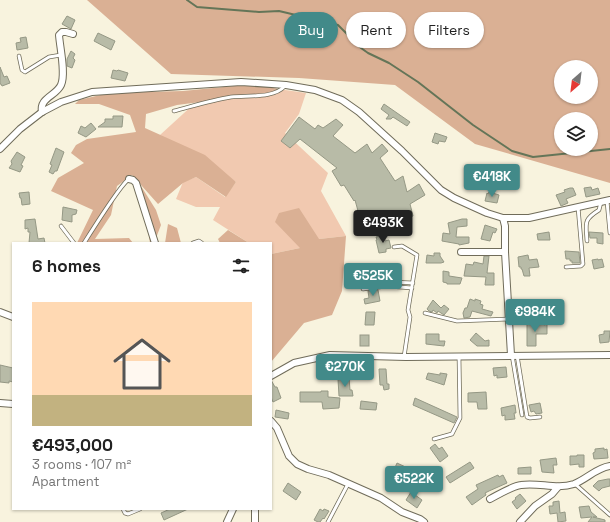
<!DOCTYPE html>
<meta charset="utf-8">
<style>
body{margin:0;font-family:"Space Grotesk",sans-serif;background:#f6f6f6;color:#222;height:100vh;display:flex;flex-direction:column;font-size:15px;white-space:nowrap}
*{box-sizing:border-box;margin:0}
p{font-size:13px;color:#767676}
.icon{flex:none;width:22px;height:22px;fill:none;stroke:currentColor;stroke-width:2;stroke-linecap:round;stroke-linejoin:round}
.map{position:relative;flex:1;overflow:hidden}
.drawer{position:absolute;left:12px;top:242px;width:260px;height:268px;display:flex;flex-direction:column;background:#fff;border-radius:0px;box-shadow:0 1px 3px #0004}
.drawer>*{flex:none}
.guide{position:absolute;left:284px;top:12px;width:266px;height:36px;display:flex;gap:8px}
.needle{width:26px;rotate:208deg}
.controls{position:absolute;left:554px;top:60px;display:grid;gap:8px}
.controls a{display:grid;place-items:center;width:44px;height:44px;border-radius:50%;background:#fff;box-shadow:0 1px 3px #0004;font-size:20px}
.price{position:absolute;translate:-50% -34px;padding:0 9px;border-radius:4px;background:#428a89;color:#fff;font-size:13px;line-height:26px;filter:drop-shadow(0 1px 2px #0008)}
.price::after{content:'';position:absolute;left:50%;top:24px;width:12px;height:9px;margin-left:-6px;background:inherit;clip-path:polygon(0 0,100% 0,50% 100%)}
.price.on{background:#222;color:#fff}
ul{padding:0;list-style:none}
li{display:grid;align-content:center;gap:8px;height:212px;padding:0 20px}
li+li{border-top:1px solid #e0e0e0}
li span{display:grid;place-items:center;height:124px;border-radius:0px;color:#555}
li>.icon{margin-inline-start:auto}
span .icon{width:72px;height:72px;fill:#fffc;stroke-width:1}
li b{font-size:17px}
h2{display:flex;justify-content:space-between;align-items:center;height:48px;padding:0 20px;font-size:17px}
.pill{padding:0 14px;border-radius:18px;background:#fff;box-shadow:0 1px 3px #0004;font-size:14px;line-height:36px}
.pill.on{background:#428a89;color:#fff}
.map>svg:first-child{display:block}
.green{fill:#f1c9b0}
.forest{fill:#dab094;fill-rule:evenodd}
.lines{fill:none;stroke-linecap:round;stroke-linejoin:round}
.stream{stroke:#647558;stroke-width:2}
.building{fill:#b8bba7;stroke:#959885}
.service-casing{stroke:#706c5a;stroke-width:4.5}
.minor-casing{stroke:#706c5a;stroke-width:8}
.service{stroke:#fff;stroke-width:3}
.minor{stroke:#fff;stroke-width:6}
</style>
<div class="map">
<svg width="610" height="522" viewBox="0 0 610 522">
<rect width="100%" height="100%" fill="#f8f3de"/>
<polygon class="green" points="278,89 306,93 299,114 285,133 328,173 321,191 346,236 319,239 300,248 271,254 271,243 249,243 213,220 220,207 196,207 176,199 183,182 196,177 225,197 236,182 160,135 195,103 278,92"/>
<g class="forest">
<path d="M 87,0 L 610,0 L 610,183 L 475,144 L 395,85 L 299,78 L 171,74 ZM 561,67 L 591,67 L 591,97 L 561,97 ZM 561,119 L 591,119 L 591,149 L 561,149 Z"/>
<polygon points="254,84 278,89 278,92 177,105 146,114 145,128 205,155 236,182 226,197 196,177 183,183 158,204 132,175 117,186 111,215 95,239 129,238 133,243 77,243 93,210 51,191 58,178 84,163 71,153 76,145 87,139 136,132 130,115 99,104 75,104 79,100 109,93 183,91"/>
<polygon points="141,186 156,210 161,225 156,238 159,243 150,243"/>
<polygon points="299,208 319,239 346,236 342,291 332,315 304,323 271,362 271,254 300,248 275,222 279,213"/>
<polygon points="168,224 177,228 181,243 165,243"/>
<polygon points="228,230 249,243 220,243 218,239"/>
</g>
<g class="lines">
<polyline class="stream" points="187,0 197,7 259,12 279,11 338,25 361,48 368,53 389,63 418,82 473,125 512,151 533,157 610,149"/>
</g>
<g class="building">
<polygon points="67,16 75,20 71,29 62,24"/>
<polygon points="98,33 115,41 111,50 94,41"/>
<polygon points="26,37 28,48 17,50 16,43 21,42 20,38"/>
<polygon points="71,51 75,54 73,58 75,60 72,68 67,66 67,59"/>
<polygon points="0,67 4,77 7,76 10,83 2,86 1,84 0,84"/>
<polygon points="113,70 117,71 118,70 128,73 125,81 111,78"/>
<polygon points="384,104 410,122 407,126 393,117 391,119 386,119 389,115 381,109"/>
<polygon points="113,116 123,116 122,127 98,127 105,122 105,119 113,119"/>
<polygon points="299,117 315,129 318,125 323,128 336,119 343,125 333,136 355,153 367,144 372,153 382,144 388,151 380,158 395,181 403,176 407,192 419,184 425,195 410,204 413,216 363,229 355,200 354,201 344,185 341,186 332,171 337,168 300,139 290,148 281,141"/>
<polygon points="91,123 96,129 86,137 78,133 81,126 85,128"/>
<polygon points="435,133 447,137 445,142 439,141 438,144 432,142"/>
<polygon points="56,148 64,152 57,171 55,171 53,174 49,172 52,165 50,164"/>
<polygon points="17,152 25,157 21,165 23,166 20,172 9,168 12,164 11,161"/>
<polygon points="591,187 592,190 598,188 600,194 586,197 584,188"/>
<polygon points="570,188 573,188 576,195 566,199 568,203 561,206 556,195 565,192 564,190"/>
<polygon points="29,192 30,204 22,205 21,198 20,198 19,193"/>
<polygon points="489,192 499,195 497,203 485,201 487,193 488,194"/>
<polygon points="63,207 77,210 76,214 72,215 72,222 62,220"/>
<polygon points="35,219 38,239 44,238 45,243 29,243 30,232 28,232 28,228 25,229 25,220"/>
<polygon points="462,219 467,219 467,226 457,227 456,237 469,237 469,243 459,245 459,244 442,241 443,233 450,234 448,223"/>
<polygon points="485,225 497,229 495,233 493,232 490,241 481,239"/>
<polygon points="549,232 550,240 538,240 537,234"/>
<polygon points="589,232 603,233 603,244 597,243 597,238 590,238"/>
<polygon points="384,235 385,241 389,240 391,248 386,249 386,252 379,253 376,240 377,240 376,237"/>
<polygon points="565,251 579,252 580,263 572,263 572,261 570,261 570,259 566,259"/>
<polygon points="434,253 440,253 440,256 444,262 441,263 426,263 427,255 434,256"/>
<polygon points="528,255 529,260 537,259 539,267 529,268 530,276 524,276 522,269 521,269 521,267 519,267 518,257"/>
<polygon points="484,256 489,256 487,273 494,273 494,285 485,285 486,277 464,276 466,264 473,265 474,262 483,264"/>
<polygon points="598,259 598,260 602,259 604,267 594,269 592,260"/>
<polygon points="379,266 379,275 376,276 376,278 371,278 371,276 364,276 364,270 367,269 366,268"/>
<polygon points="443,271 449,272 449,276 462,278 460,284 447,284 447,283 443,282"/>
<polygon points="378,290 380,301 365,304 364,299 369,298 368,291"/>
<polygon points="470,299 475,301 475,299 481,301 480,304 483,305 482,309 493,312 491,316 472,311 470,317 464,318 463,313 465,308 467,308"/>
<polygon points="433,300 441,308 444,305 449,309 444,315 438,311 437,313 433,310 432,312 429,311 427,309"/>
<polygon points="366,312 375,312 374,325 365,325"/>
<polygon points="544,323 544,325 547,324 547,334 536,334 536,346 527,346 527,324"/>
<polygon points="604,331 610,331 609,342 600,343 599,335 604,334"/>
<polygon points="476,333 485,341 489,340 489,346 477,346 470,340"/>
<polygon points="426,334 439,334 439,341 445,341 444,346 426,344"/>
<rect x="360" y="335" width="9" height="11"/>
<polygon points="0,365 13,368 13,382 9,381 9,383 0,382"/>
<polygon points="506,367 507,377 497,378 497,375 494,376 493,368"/>
<polygon points="379,369 386,369 387,384 389,384 389,389 384,390 383,385 380,385"/>
<polygon points="428,373 440,375 440,373 447,374 444,385 426,379"/>
<polygon points="349,378 350,390 352,390 353,396 339,396 338,379"/>
<polygon points="271,380 275,387 277,387 281,398 273,402 271,397"/>
<polygon points="321,391 328,391 328,397 340,398 339,408 323,409 322,402 300,402 300,392 321,392"/>
<polygon points="486,392 487,409 478,409 477,402 468,402 468,393"/>
<polygon points="415,398 457,417 454,423 413,405"/>
<polygon points="361,401 377,403 376,410 360,409"/>
<polygon points="540,403 542,413 536,414 534,411 531,412 529,405"/>
<polygon points="515,405 516,413 514,413 515,419 505,420 505,415 502,416 501,408"/>
<polygon points="276,410 289,413 288,419 275,417"/>
<polygon points="435,444 439,449 442,447 448,456 440,462 430,448"/>
<polygon points="604,448 604,450 607,449 608,458 594,459 593,453 595,452 595,449"/>
<polygon points="577,455 584,455 584,467 579,467 579,464 570,465 570,456 577,456"/>
<polygon points="556,458 557,465 553,465 554,473 542,472 540,460"/>
<polygon points="470,462 474,468 450,483 446,477"/>
<polygon points="397,463 414,471 411,476 409,476 405,485 398,482 398,480 396,479 399,472 394,470"/>
<polygon points="531,467 531,474 518,474 518,468"/>
<polygon points="498,475 499,477 503,475 507,483 489,491 485,493 486,495 472,505 466,497 478,489 476,485"/>
<polygon points="608,479 610,479 610,486 602,488 599,491 593,486 598,481"/>
<polygon points="288,483 301,492 296,500 283,491"/>
<polygon points="411,492 422,500 417,508 406,500"/>
<polygon points="520,494 526,501 517,509 512,502 516,499 515,498"/>
<polygon points="559,501 560,513 565,512 566,521 558,522 557,513 550,514 549,506 553,506 553,502"/>
<polygon points="589,506 591,512 597,517 593,517 605,520 605,522 588,522 592,517 581,518 579,507"/>
<polygon points="170,509 188,509 164,520 161,513"/>
<polygon points="320,509 323,511 324,509 329,511 324,519 323,518 320,522 318,522 314,520"/>
</g>
<g class="lines">
<defs>
<g id="service">
<polyline points="19,56 22,70 25,72 49,57 61,55"/>
<path d="M 174,111 C 193,106 212,100 231,97 C 248,95 273,99 285,86"/>
<polyline points="607,201 610,233"/>
<polyline points="61,226 74,243"/>
<path d="M 587,241 C 586,223 583,220 599,210 L 601,202"/>
<path d="M 84,243 C 91,232 121,184 129,179"/>
<polyline points="193,243 199,241 202,243"/>
<polyline points="394,247 402,246 417,255 408,310 410,317 404,357"/>
<polyline points="566,267 581,266 583,264 578,207"/>
<polyline points="369,281 413,283"/>
<polyline points="363,289 387,286 412,288"/>
<polyline points="425,313 457,321 509,319"/>
<polyline points="512,355 522,415"/>
<polyline points="517,355 527,417 530,418 540,417"/>
<polyline points="434,439 452,434 460,418 459,356"/>
<polyline points="575,484 610,515"/>
<polyline points="123,509 125,513 128,514 140,509"/>
<polyline points="328,522 348,484"/>
</g>
<g id="minor">
<path d="M 42,112 C 39,98 56,96 61,85 C 66,74 60,48 59,35 L 62,32 L 66,32 L 73,34"/>
<polyline points="0,149 20,129 42,112 61,102 92,92 241,82 286,85 315,90 342,100 359,112 402,151 441,190 454,198 487,213 503,218 529,218 610,200"/>
<polyline points="129,179 133,180 136,183 155,243"/>
<polyline points="503,218 505,226 505,252 511,355"/>
<polyline points="461,252 505,252"/>
<polyline points="0,312 13,317"/>
<polyline points="271,376 294,363 330,355 406,357 610,355"/>
<polyline points="0,403 13,404"/>
<polyline points="271,421 277,428 289,456 297,464 308,469 329,475 381,498 402,512 420,519 424,522"/>
<path d="M 490,499 C 498,495 512,486 521,485 C 539,482 556,490 574,484 C 587,479 596,468 610,466"/>
<polyline points="227,522 233,509"/>
<polyline points="255,522 255,509"/>
<polyline points="520,522 535,506 552,494 558,487"/>
</g>
</defs>
<use href="#service" class="service-casing"/>
<use href="#minor" class="minor-casing"/>
<use href="#service" class="service"/>
<use href="#minor" class="minor"/>
</g>
</svg>
<div class="controls">
<a><svg class="needle" viewBox="-14 -14 28 28"><path d="M0-13l5 13h-10z" fill="#e53935"/><path d="M0 13l5-13h-10z" fill="#767676"/></svg></a>
<a><svg class="icon" aria-label="layers" viewBox="0 0 24 24"><path d="M12 4l9 5-9 5-9-5zM3 14l9 5 9-5"/></svg></a>
</div>
<b class="price" style="left:492px;top:198px">€418K</b>
<b class="price on" style="left:383px;top:244px">€493K</b>
<b class="price" style="left:373px;top:297px">€525K</b>
<b class="price" style="left:535px;top:333px">€984K</b>
<b class="price" style="left:345px;top:388px">€270K</b>
<b class="price" style="left:414px;top:500px">€522K</b>
<div class="guide">
<a class="pill on">Buy</a>
<a class="pill">Rent</a>
<a class="pill">Filters</a>
</div>
<section class="drawer">
<h2>6 homes<svg class="icon" aria-label="filters" viewBox="0 0 24 24"><path d="M4 7h16M4 17h16"/><circle cx="9" cy="7" r="2"/><circle cx="15" cy="17" r="2"/></svg></h2>
<ul>
<li><span style="background:linear-gradient(#ffd9b3 75%,#c2b280 0)"><svg class="icon" aria-label="home" viewBox="0 0 24 24"><path d="M3 11l9-7 9 7M6 9v11h12V9"/></svg></span><div><b>€493,000</b><p>3 rooms · 107 m²</p><p>Apartment</p></div></li>
</ul>
</section>
</div>
